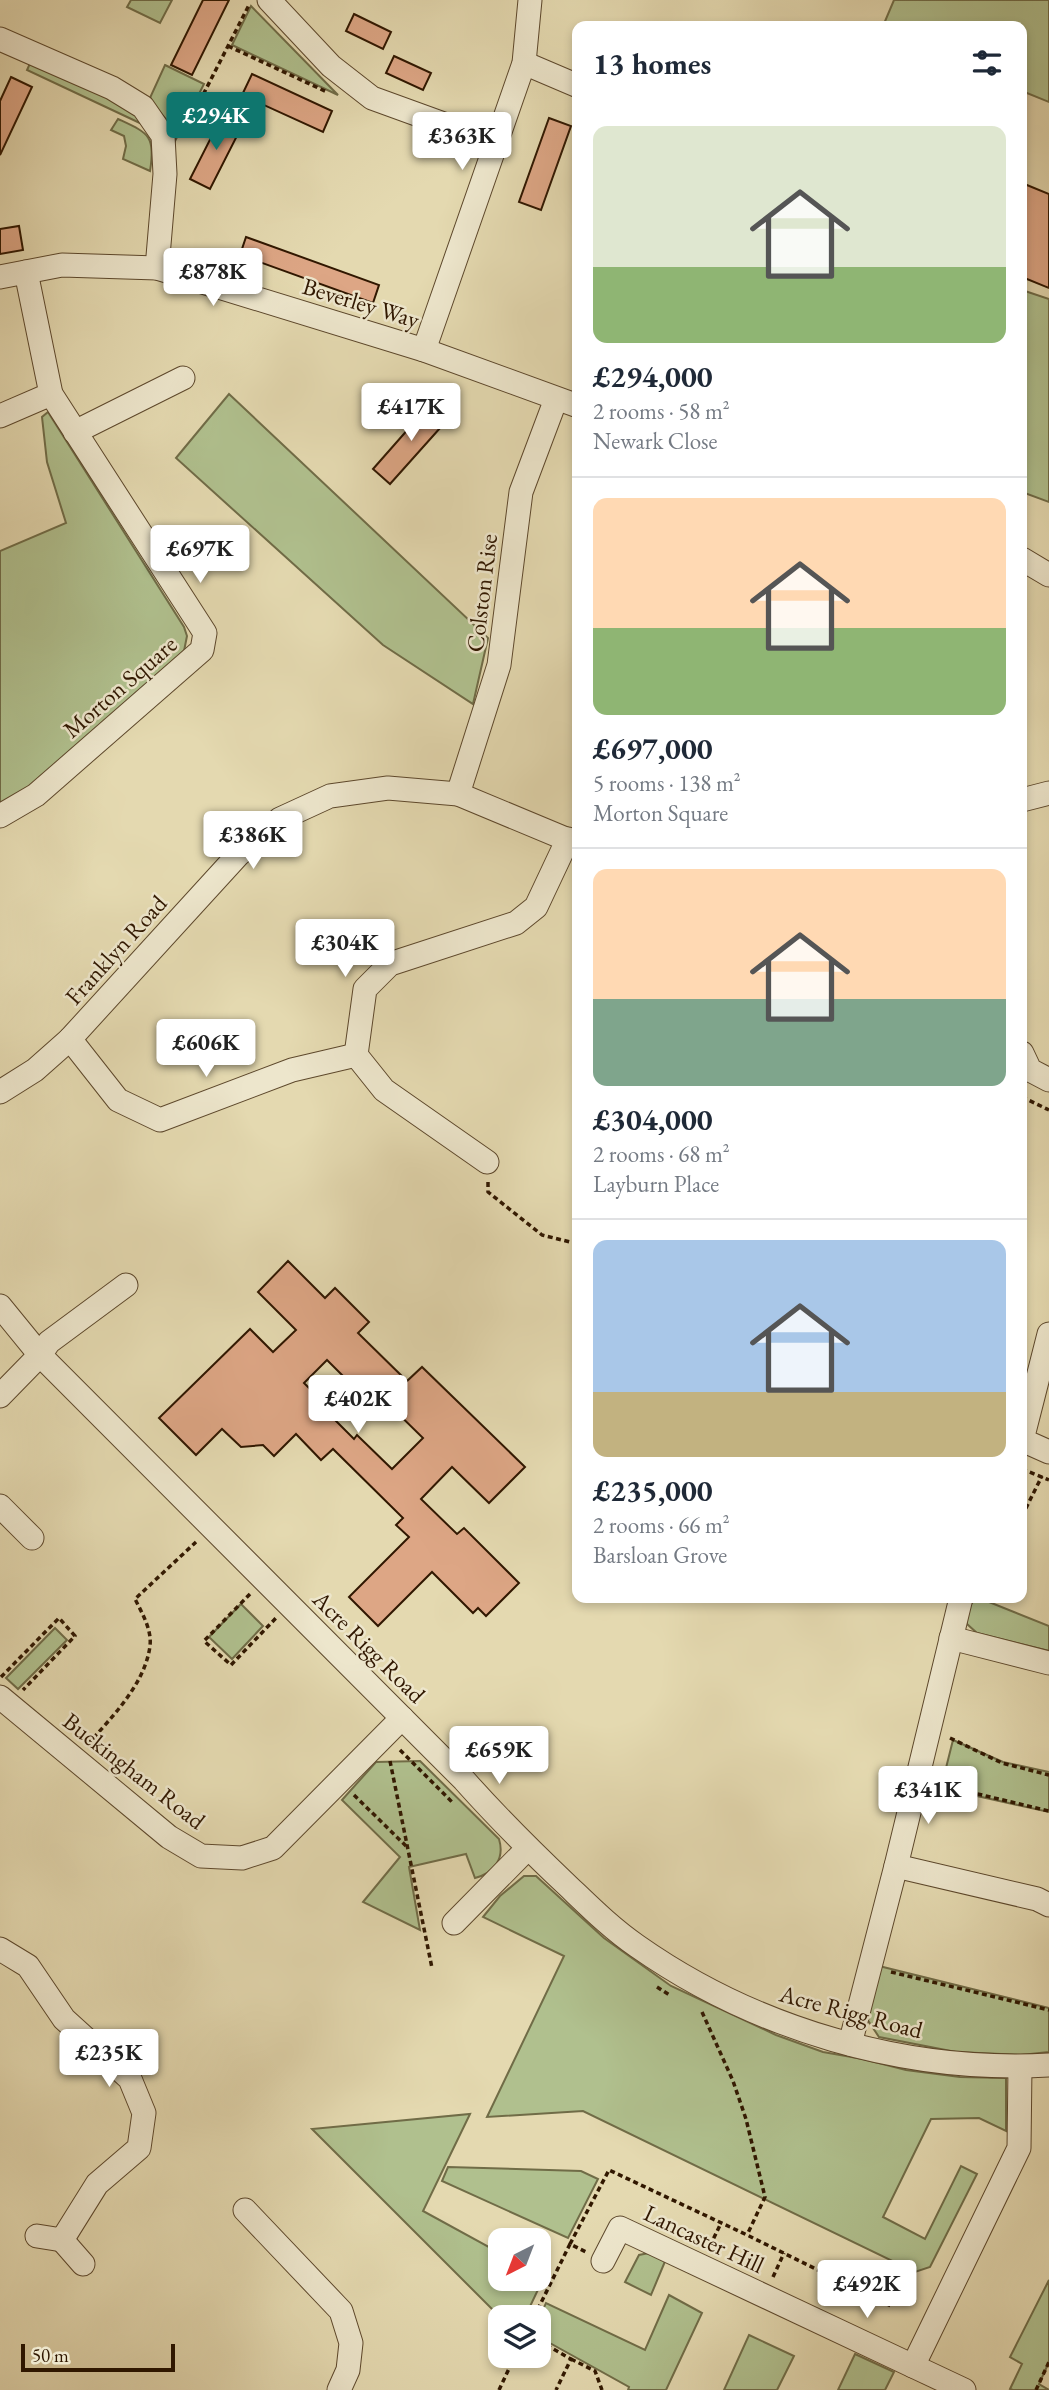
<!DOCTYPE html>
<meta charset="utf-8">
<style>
body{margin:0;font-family:"EB Garamond",serif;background:#f2f2f3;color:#1f2937;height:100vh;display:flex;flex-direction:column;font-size:26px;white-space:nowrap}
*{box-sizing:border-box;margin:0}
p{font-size:23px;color:#747a83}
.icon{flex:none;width:38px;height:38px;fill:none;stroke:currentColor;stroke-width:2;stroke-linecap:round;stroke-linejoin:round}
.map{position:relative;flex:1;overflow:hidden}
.drawer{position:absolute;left:572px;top:21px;width:455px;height:1582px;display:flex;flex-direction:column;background:#fff;border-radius:14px;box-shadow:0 4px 10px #0003}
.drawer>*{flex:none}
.needle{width:46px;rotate:222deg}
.tools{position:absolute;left:488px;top:2228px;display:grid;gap:14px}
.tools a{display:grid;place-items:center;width:63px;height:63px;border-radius:14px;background:#fff;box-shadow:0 4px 10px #0003;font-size:35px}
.scale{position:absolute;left:21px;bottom:18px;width:154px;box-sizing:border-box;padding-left:7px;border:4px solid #301700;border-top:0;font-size:19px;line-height:24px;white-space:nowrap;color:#301700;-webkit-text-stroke:5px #ede6cc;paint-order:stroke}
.price{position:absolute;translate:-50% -60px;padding:0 16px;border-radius:7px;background:#fff;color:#222;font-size:23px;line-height:46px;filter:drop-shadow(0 2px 4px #0008)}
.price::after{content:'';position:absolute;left:50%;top:42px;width:21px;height:16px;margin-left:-10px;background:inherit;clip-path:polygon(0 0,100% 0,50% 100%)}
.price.current{background:#0f766e;color:#fff}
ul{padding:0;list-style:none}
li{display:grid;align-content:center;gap:14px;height:371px;padding:0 21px}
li+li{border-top:2px solid #e0e1e3}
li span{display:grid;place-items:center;height:217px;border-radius:14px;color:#555}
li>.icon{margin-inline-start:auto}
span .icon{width:126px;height:126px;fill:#fffc;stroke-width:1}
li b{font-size:30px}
h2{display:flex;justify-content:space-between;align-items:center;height:84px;padding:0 21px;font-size:30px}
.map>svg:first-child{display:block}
.green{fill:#b0c08e;stroke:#706c47;stroke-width:2}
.building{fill:#dda685;stroke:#301700;stroke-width:2;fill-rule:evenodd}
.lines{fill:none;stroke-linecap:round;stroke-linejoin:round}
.minor-casing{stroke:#5d482c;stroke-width:25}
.path{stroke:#301700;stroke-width:3.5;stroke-dasharray:5 3.5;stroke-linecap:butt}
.minor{stroke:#ede6cc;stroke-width:23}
.labels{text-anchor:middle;stroke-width:5;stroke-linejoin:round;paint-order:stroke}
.street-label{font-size:24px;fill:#301700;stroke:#ede6cc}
</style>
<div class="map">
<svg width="1049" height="2390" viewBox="0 0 1049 2390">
<rect width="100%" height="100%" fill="#e4d9b0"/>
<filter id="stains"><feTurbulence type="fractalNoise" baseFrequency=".00286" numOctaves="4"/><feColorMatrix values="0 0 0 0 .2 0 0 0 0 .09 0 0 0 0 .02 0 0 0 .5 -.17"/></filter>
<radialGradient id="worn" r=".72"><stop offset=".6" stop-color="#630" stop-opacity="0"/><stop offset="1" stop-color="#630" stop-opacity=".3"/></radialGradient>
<g class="green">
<polygon points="131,0 172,0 160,23 127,7"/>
<polygon points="894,0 1049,0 1049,102 1022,91 1022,26 883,26"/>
<polygon points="251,6 338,95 232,45"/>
<polygon points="31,61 129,107 142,124 27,70"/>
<polygon points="165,65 204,84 175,141 170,124 149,100"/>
<path d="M 118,119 C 148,133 156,135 150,171 L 123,159 L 126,146 L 124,136 L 111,130 Z"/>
<polygon points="1022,290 1049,299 1049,502 1022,492"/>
<polygon points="229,394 488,638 473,704 383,645 176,458"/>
<polygon points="48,412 184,627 187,636 184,651 18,800 0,807 0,551 66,523 47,462 42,417"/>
<path d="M 979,1598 L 1049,1626 L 1049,1651 L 977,1633 L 967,1624 C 966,1611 967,1604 979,1598 Z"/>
<polygon points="241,1604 263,1626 232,1659 209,1637"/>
<polygon points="55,1628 67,1640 18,1689 6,1678"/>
<polygon points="953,1740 1003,1762 1049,1772 1049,1812 941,1788"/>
<path d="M 420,1761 L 499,1839 C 505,1859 494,1873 475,1878 L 466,1854 L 409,1867 L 420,1930 L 363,1902 L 400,1857 L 342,1800 L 376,1762 Z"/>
<polygon points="524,1876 536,1876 604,1938 671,1986 776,2035 823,2052 863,2059 906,2070 960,2077 1006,2078 1006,2131 979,2118 931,2119 883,2217 925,2239 961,2166 977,2174 930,2267 915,2272 583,2111 487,2117 564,1956 483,1917 500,1896"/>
<polygon points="879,1966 1049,2008 1049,2052 1021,2055 956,2052 879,2037 865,2016"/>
<polygon points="470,2114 423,2211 500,2253 500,2278 539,2278 539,2274 544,2277 525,2317 500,2317 312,2129"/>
<polygon points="448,2167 581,2171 598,2179 568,2238 442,2181"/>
<polygon points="649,2253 666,2259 651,2295 625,2282 639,2255"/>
<polygon points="1049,2280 1049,2362 1039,2384 1049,2390 1013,2390 1010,2389 1022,2364 1010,2357"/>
<polygon points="669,2295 702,2313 666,2390 628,2390 629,2387 539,2337 539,2318 546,2303 645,2350"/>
<polygon points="749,2335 794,2356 777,2390 724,2390"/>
<polygon points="855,2354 894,2372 885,2390 838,2390"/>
</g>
<g class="building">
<polygon points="203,0 229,0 192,75 171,65"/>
<polygon points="354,14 391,32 383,49 346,31"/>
<polygon points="394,56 431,73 423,90 386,73"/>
<polygon points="252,74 332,111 323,132 242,95"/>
<polygon points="11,77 32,87 0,155 0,101"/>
<polygon points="223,114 243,124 210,189 190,179"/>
<polygon points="549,118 571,126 541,210 519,202"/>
<polygon points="1022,183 1049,194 1049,288 1022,277"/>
<polygon points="19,226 23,250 0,254 0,229"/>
<polygon points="246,237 379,285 373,303 240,255"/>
<polygon points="432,402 449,418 390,484 373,469"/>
<path d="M 288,1261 L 325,1298 L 335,1288 L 369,1322 L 358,1333 L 407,1381 L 422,1367 L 525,1467 L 489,1503 L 452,1467 L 421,1499 L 457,1534 L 464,1528 L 519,1583 L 486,1616 L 478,1608 L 473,1613 L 432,1572 L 378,1626 L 349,1597 L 409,1537 L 396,1525 L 403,1518 L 333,1449 L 321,1460 L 296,1434 L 274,1456 L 263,1445 L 241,1447 L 222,1429 L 196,1455 L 159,1418 L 250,1329 L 273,1352 L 296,1330 L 258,1292 ZM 327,1360 L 365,1398 L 374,1390 L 423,1438 L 392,1469 L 357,1435 L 354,1439 L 323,1408 L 326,1405 L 304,1383 Z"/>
</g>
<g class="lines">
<defs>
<g id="minor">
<polyline points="269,0 331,66 372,98 496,143"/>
<polyline points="0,39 112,88 143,107 163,136 165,174 157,268"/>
<polyline points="524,63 578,86"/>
<polyline points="0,277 62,265 157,268 424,350 578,406"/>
<polyline points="424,350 524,63 530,0"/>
<polyline points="0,416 51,394"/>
<polyline points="75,432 183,378"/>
<polyline points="1022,559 1049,575"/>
<polyline points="458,794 499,665 521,492 556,399"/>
<polyline points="1022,800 1049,793"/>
<polyline points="0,816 36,795 202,650 205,633 51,394 26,272"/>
<polyline points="70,1039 118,1100 160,1120 292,1070 356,1055"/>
<polyline points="1022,1053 1030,1070 1049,1080"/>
<polyline points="0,1092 35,1070 70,1039 238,855 280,819 330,796 388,788 458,794 578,844"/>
<polyline points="487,1162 384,1090 356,1055 365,989 390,964 516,923 536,907 568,839"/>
<path d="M 0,1306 L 40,1355 L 464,1780 C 497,1817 532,1852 568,1886 C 590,1907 612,1929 637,1946 C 755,2029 905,2073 1049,2065"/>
<polyline points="1049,1334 1022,1440 1049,1452"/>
<polyline points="0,1396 40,1355 49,1342 126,1285"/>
<polyline points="0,1506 32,1538"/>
<polyline points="951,1638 1049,1663"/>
<polyline points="0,1697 169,1837 201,1856 242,1858 273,1848 402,1718"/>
<polyline points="896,1866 1037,1899 1049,1905"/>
<polyline points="454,1923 528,1848"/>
<polyline points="0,1949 28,1966 64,2019 130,2079 144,2113 139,2148 97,2184 62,2240 37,2236"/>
<polyline points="850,2044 896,1866 961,1598"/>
<polyline points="245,2210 341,2311 351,2343 348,2370 339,2390"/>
<polyline points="62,2240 83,2264"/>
<polyline points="603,2261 620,2228 913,2366 1019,2148 1020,2067"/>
<polyline points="913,2366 964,2390"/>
</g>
</defs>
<use href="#minor" class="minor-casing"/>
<g class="path">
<polyline points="228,46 327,92"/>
<polyline points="184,132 249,5"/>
<polyline points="1022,1097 1049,1110"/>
<polyline points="488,1182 488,1192 542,1235 578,1244"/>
<polyline points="1022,1469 1049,1480"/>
<polyline points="1022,1516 1042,1476"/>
<polyline points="250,1594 204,1641 231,1665 276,1618"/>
<polyline points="1,1677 59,1618 75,1636 23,1690"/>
<polyline points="950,1738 1002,1763 1049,1775"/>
<path d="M 88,1744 C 112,1717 145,1684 150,1646 C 152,1630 142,1613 135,1599 L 196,1542"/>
<polyline points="400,1750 454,1804"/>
<polyline points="390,1761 432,1968"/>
<polyline points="936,1784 1049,1811"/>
<polyline points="354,1795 406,1846"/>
<polyline points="891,1972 1049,2010"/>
<polyline points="657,1987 671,1996"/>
<polyline points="702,2012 733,2081 746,2119 765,2197 747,2235"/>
<polyline points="570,2244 609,2170 747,2235 891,2306"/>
<polyline points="710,2246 721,2223"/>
<polyline points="773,2277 784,2253"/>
<polyline points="534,2317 570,2244 586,2252"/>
<polyline points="539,2341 571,2359 556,2390"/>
<polyline points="571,2359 595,2371 602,2390"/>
<polyline points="499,2390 515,2356"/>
<polyline points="1036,2390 1049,2362"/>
</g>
<use href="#minor" class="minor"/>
</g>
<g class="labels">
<g class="street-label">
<text transform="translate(361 303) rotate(17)" y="8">Beverley Way</text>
<text transform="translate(482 593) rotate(-83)" y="8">Colston Rise</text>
<text transform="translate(120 687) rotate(-41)" y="8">Morton Square</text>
<text transform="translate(116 950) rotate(-48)" y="8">Franklyn Road</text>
<text transform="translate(369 1647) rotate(45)" y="8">Acre Rigg Road</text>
<text transform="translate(134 1771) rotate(38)" y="8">Buckingham Road</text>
<text transform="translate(851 2012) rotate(15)" y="8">Acre Rigg Road</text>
<text transform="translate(704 2239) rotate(25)" y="8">Lancaster Hill</text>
</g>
</g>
<rect width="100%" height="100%" filter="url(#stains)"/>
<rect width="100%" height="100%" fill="url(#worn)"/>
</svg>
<div class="tools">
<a><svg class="needle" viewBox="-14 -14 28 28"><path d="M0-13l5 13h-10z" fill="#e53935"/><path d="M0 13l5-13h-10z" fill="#747a83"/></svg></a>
<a><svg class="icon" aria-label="layers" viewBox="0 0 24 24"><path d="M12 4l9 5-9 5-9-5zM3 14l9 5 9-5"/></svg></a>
</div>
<div class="scale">50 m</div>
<b class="price current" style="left:216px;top:152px">£294K</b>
<b class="price" style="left:462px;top:172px">£363K</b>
<b class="price" style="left:213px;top:308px">£878K</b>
<b class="price" style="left:411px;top:443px">£417K</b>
<b class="price" style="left:200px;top:585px">£697K</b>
<b class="price" style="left:253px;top:871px">£386K</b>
<b class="price" style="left:345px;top:979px">£304K</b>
<b class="price" style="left:206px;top:1079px">£606K</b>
<b class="price" style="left:358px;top:1435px">£402K</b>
<b class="price" style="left:499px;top:1786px">£659K</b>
<b class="price" style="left:928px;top:1826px">£341K</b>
<b class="price" style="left:109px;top:2089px">£235K</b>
<b class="price" style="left:867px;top:2320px">£492K</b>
<section class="drawer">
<h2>13 homes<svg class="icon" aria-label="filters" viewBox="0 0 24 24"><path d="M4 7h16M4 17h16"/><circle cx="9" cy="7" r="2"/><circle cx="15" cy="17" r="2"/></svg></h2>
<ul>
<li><span style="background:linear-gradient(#dfe7d0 65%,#8fb573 0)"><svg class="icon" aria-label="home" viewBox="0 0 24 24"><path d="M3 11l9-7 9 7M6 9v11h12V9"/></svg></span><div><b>£294,000</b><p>2 rooms · 58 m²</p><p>Newark Close</p></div></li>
<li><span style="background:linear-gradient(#ffd9b3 60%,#8fb573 0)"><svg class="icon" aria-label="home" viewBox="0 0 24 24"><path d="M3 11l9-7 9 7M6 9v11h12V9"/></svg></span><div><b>£697,000</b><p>5 rooms · 138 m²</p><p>Morton Square</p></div></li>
<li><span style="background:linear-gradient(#ffd9b3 60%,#7fa58c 0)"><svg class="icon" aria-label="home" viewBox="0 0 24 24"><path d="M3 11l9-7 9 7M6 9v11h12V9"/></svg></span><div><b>£304,000</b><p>2 rooms · 68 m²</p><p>Layburn Place</p></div></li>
<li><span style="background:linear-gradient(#a9c7e8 70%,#c2b280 0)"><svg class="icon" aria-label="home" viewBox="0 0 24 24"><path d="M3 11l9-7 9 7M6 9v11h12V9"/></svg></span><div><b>£235,000</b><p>2 rooms · 66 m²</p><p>Barsloan Grove</p></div></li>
</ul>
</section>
</div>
